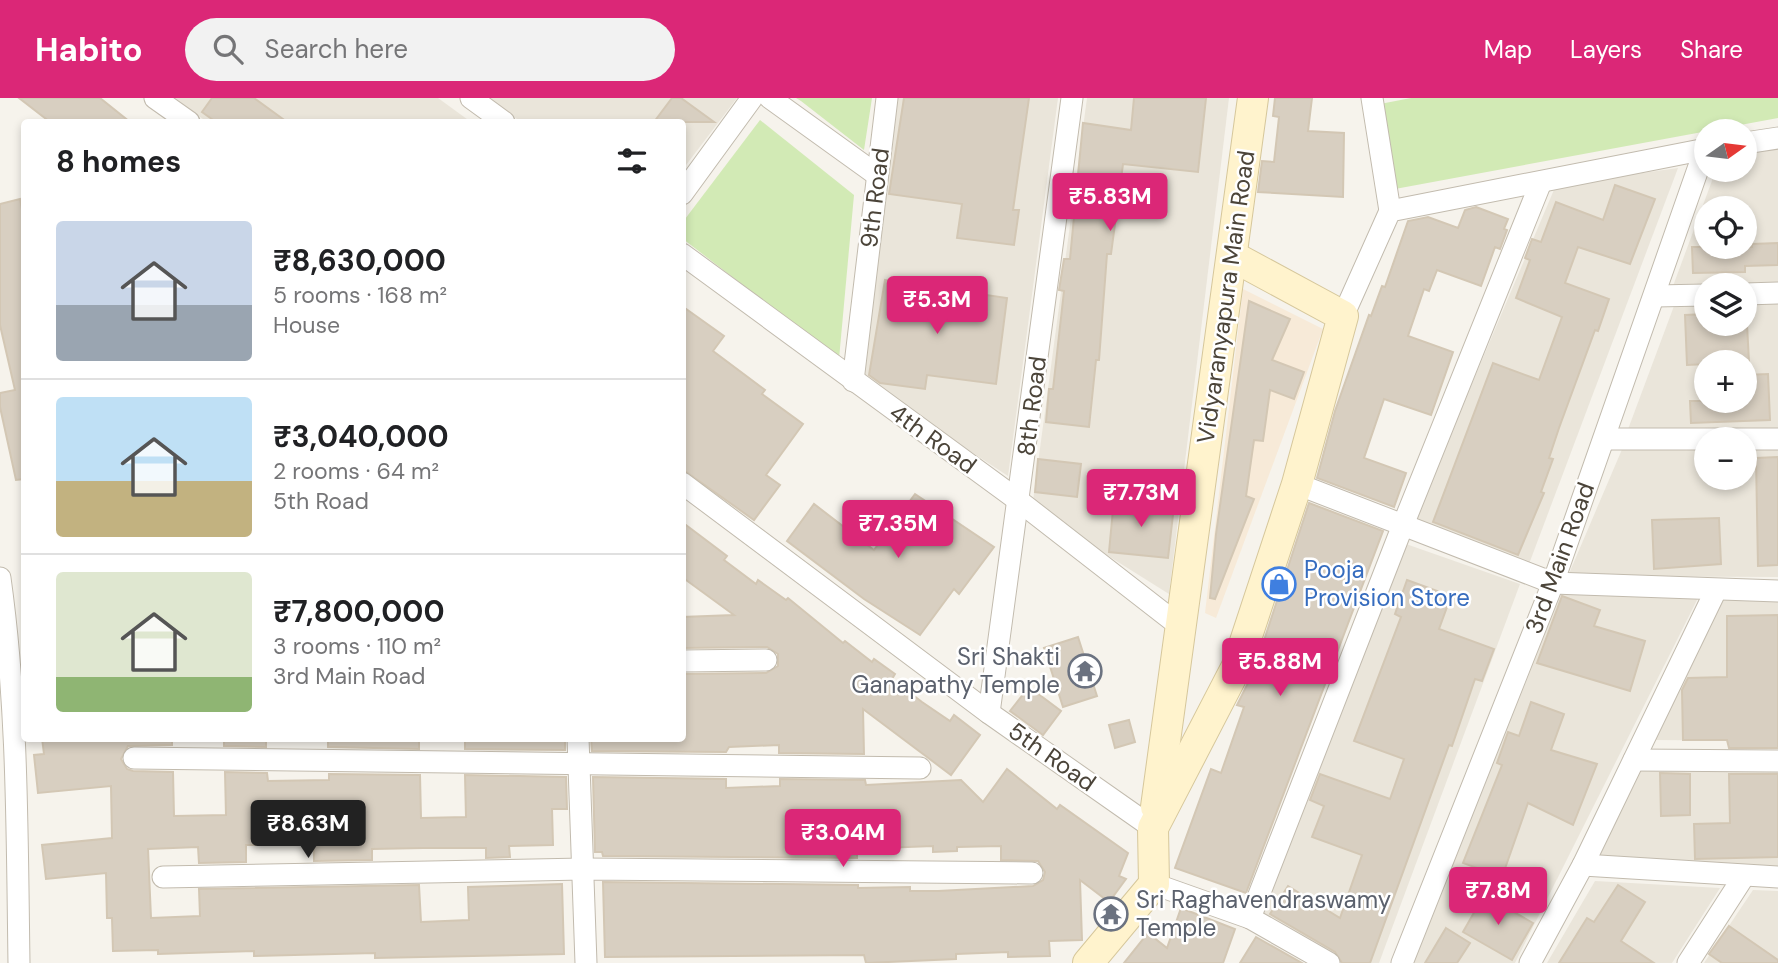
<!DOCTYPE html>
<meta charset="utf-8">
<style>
body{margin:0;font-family:"DM Sans",sans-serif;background:#f2f2f2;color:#202124;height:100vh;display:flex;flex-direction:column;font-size:26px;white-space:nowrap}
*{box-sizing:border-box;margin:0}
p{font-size:23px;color:#757577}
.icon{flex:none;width:38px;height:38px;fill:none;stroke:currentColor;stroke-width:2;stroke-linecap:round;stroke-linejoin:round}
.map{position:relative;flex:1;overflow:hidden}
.drawer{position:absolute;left:21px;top:21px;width:665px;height:623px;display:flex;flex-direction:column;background:#fff;border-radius:7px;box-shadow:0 4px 10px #0003}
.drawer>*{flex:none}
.needle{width:46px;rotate:76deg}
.fabs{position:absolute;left:1694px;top:21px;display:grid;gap:14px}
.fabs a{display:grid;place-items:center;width:63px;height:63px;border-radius:50%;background:#fff;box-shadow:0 4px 10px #0003;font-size:35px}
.price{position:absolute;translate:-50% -60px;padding:0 16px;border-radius:7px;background:#db2777;color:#fff;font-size:23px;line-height:46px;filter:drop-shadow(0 2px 4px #0008)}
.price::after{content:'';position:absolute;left:50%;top:42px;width:21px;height:16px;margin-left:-10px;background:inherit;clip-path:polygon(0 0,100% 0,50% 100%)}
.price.active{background:#222;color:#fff}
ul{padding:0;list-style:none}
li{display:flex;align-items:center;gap:21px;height:175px;padding:0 35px}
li+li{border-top:2px solid #e0e0e0}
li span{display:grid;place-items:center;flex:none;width:196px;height:140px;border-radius:7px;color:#555}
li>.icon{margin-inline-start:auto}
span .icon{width:84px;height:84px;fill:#fffc;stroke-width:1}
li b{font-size:30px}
h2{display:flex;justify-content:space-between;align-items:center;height:84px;padding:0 35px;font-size:30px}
header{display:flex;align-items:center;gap:42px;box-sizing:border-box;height:98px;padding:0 35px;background:#db2777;color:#fff}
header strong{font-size:33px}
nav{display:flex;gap:38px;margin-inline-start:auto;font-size:24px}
.search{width:490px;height:63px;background:#f2f2f2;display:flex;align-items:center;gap:18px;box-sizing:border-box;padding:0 24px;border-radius:38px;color:#757577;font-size:26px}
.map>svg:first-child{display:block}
.residential{fill:#eae5da;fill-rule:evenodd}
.commercial{fill:#f7ead8}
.green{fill:#d2eab5}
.building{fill:#d8cfc1;stroke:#d3c7b4;stroke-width:2}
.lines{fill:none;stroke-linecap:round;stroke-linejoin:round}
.street-casing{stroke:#c2bbae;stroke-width:23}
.secondary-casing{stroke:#d6c79b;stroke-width:32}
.street{stroke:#fff;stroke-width:21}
.secondary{stroke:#fff3cd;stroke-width:30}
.labels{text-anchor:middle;stroke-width:5;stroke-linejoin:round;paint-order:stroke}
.street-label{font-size:24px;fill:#4b4439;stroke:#fff}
.shop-label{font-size:24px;fill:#366cbe;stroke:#fff;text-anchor:start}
.worship-label{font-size:24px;fill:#5b616d;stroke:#fff;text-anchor:end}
</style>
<header>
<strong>Habito</strong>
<div class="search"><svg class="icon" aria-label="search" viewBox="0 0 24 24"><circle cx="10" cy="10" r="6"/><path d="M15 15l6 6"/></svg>Search here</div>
<nav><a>Map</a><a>Layers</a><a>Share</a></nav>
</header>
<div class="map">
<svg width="1778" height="865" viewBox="0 0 1778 865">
<rect width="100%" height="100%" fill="#f6f3ec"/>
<g class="residential">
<polygon points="174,0 438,0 471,24 207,24"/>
<polygon points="488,0 737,0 683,71 682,24 521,24"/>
<polygon points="897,0 1058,0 1008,378 862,282"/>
<polygon points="1087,0 1229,0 1169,496 1032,410"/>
<path d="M 1778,50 L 1778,185 L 1673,188 L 1716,72 L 1745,72 L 1745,54 ZM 1706,110 L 1745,110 L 1745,149 L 1706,149 Z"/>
<polygon points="1678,70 1529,466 1413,425 1556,87"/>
<path d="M 1778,205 L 1778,333 L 1627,334 L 1674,208 L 1706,207 L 1706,226 L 1745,226 L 1745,206 ZM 1706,264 L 1745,264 L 1745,303 L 1706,303 Z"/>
<polygon points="1623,349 1706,349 1706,380 1745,380 1745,349 1778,349 1778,479 1568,478"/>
<polygon points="1406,446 1520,486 1379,865 1347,865 1262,816"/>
<polygon points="1557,492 1698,500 1515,865 1410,865"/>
<polygon points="1718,500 1778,501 1778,643 1654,642"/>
<polygon points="1638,671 1778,671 1778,768 1593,760"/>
<polygon points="1595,783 1720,790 1672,865 1547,865"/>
<polygon points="1753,792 1778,793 1778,865 1704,865"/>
</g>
<polygon class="commercial" points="1243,191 1323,231 1216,520 1205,515"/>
<g class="green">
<polygon points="796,0 872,0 864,52 801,3"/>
<polygon points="1411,0 1778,0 1778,20 1395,91 1380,6"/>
<polygon points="760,22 854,97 839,261 683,141 682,125"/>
</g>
<g class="building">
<polygon points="19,0 100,0 130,24 50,24"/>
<polygon points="212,0 254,0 287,24 216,24 202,14"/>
<polygon points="672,0 681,0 714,24 654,24"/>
<polygon points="904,0 1029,0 1013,112 1019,112 1014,147 957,140 962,106 889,96"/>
<polygon points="1134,0 1206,0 1198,74 1123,66 1111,156 1107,156 1099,262 1096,262 1089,329 1046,324 1049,291 1053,291 1064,193 1059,192 1064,161 1070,161 1083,25 1131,32"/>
<polygon points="1275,0 1312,0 1308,33 1344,35 1343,99 1258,94 1262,63 1274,64 1279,19 1273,18"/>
<polygon points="1615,87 1655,101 1630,166 1578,149 1565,185 1609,201 1598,233 1595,232 1559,330 1549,360 1553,361 1541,394 1544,395 1518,457 1433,424 1493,265 1539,282 1562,219 1516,200 1530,162 1525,160 1532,141 1541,144 1556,104 1603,122"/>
<polygon points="20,101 24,121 24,381 16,382 0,309 0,295 15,292 0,227 0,106"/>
<polygon points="1476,109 1508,121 1504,131 1507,132 1500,151 1495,149 1481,188 1437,172 1429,193 1424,191 1408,238 1453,254 1431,317 1384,301 1364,360 1406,375 1394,409 1317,380 1335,313 1369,217 1371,218 1382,188 1385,189 1408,123 1428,119 1458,130 1465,112"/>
<polygon points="1778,145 1778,167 1745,168 1745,174 1693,175 1692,149 1752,149 1752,146"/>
<polygon points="885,182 1007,200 996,286 927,277 925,291 880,285 869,277"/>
<polygon points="1249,203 1290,221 1272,262 1304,274 1294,301 1270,292 1263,343 1254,342 1246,398 1254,401 1215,501 1210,500 1216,436"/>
<polygon points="682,208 724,238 713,253 765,292 762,296 803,326 766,377 780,387 754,422 682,371"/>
<polygon points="1706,216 1706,226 1747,226 1749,264 1687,267 1685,217"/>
<polygon points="1768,276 1770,322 1691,325 1690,303 1745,303 1745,277"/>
<polygon points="1778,359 1778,467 1758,468 1756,360"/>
<polygon points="1038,361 1081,366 1077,399 1035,394"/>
<polygon points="915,396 994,449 959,496 954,491 920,537 864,501 787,443 814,406 874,452"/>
<polygon points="1114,401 1174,408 1168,460 1109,454"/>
<polygon points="1309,405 1383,433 1246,795 1175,770 1211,671 1221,675 1244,609 1237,607 1254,573"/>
<polygon points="1719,420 1721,466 1654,471 1652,422"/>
<polygon points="682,424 727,458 724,462 756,486 758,482 786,502 788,500 843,545 845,543 872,564 874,561 895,576 892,581 922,604 950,623 954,617 980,637 951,677 863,611 864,656 779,655 779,647 729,649 726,654 592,653 591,640 682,640 682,576 766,575 778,568 778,556 767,549 682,550 682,519 734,517 682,479"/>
<polygon points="1407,482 1451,498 1439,531 1494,551 1482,583 1475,581 1452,648 1449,647 1370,865 1342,865 1335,854 1270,816 1288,788 1340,820 1362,757 1312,739 1324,708 1310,702 1320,676 1390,701 1404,661 1354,643 1401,519 1395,516"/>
<polygon points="1562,498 1600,512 1594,528 1645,543 1630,593 1537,565"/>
<polygon points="1778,517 1778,650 1729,650 1727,642 1683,642 1682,592 1688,580 1727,579 1727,518"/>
<polygon points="1078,539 1097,598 1063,609 1044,550"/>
<polygon points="1029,589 1061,613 1043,637 1010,613"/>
<polygon points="1531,604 1564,616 1551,652 1597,666 1573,727 1528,705 1502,779 1463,765 1502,667 1497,665 1508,634 1519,638"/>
<polygon points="1129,622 1135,644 1115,650 1109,627"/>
<polygon points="42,640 172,640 172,647 128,648 121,661 127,671 133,673 173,674 174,718 226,717 225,674 267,675 268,683 329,682 329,676 420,677 421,720 466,719 465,677 566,679 567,711 552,711 553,747 509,748 510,759 486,760 486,750 423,750 372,751 372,762 314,763 313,711 269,711 269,715 259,715 260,747 246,747 246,764 199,765 198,749 148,751 151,820 200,818 199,791 419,787 421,824 469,822 468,789 562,786 564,856 375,860 375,855 254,858 254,853 158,856 158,852 113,853 112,820 107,820 106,775 46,781 42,747 112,740 111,688 38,695 34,657 44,656"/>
<polygon points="224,640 266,640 266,649 224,648"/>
<polygon points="328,640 419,640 419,651 328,649"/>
<polygon points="465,640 565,640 565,652 465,651"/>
<polygon points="1007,671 1057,711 1060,707 1128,755 1119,778 1126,781 1109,804 1080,782 1082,842 1049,843 1050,858 1008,859 1008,854 956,856 956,861 866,865 864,857 605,859 603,784 858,787 858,790 910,789 910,793 938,793 1033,788 1043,782 1045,774 1038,763 1001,762 1001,748 957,749 957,753 933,754 933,748 857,751 857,760 603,758 602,754 595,754 593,679 726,681 726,690 780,688 780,681 865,682 866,687 961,682 983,704"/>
<polygon points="1660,675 1690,676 1690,717 1661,718"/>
<polygon points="1729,676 1778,676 1778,759 1695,761 1694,726 1730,725"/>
<polygon points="1618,787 1645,804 1621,843 1654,865 1559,865 1587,820 1594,824"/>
<polygon points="1484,797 1533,825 1512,862 1463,834"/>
<polygon points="1181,810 1235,831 1223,865 1124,865 1148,835 1167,850"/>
<polygon points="1729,828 1778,862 1778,865 1722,865 1709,856"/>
<polygon points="1446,830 1470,845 1457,865 1425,865"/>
<polygon points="1256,839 1302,865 1240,865"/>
</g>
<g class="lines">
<defs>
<g id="street">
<polyline points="155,0 189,24"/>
<polyline points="471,0 504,24"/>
<polyline points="770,0 877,77"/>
<polyline points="1372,0 1390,113"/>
<polyline points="1745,45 1778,40"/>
<polyline points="682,96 752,0"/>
<polyline points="682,156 1019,403 1181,529"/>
<polyline points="1745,196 1778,195"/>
<polyline points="1655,198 1706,197"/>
<polyline points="1343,218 1390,113 1706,51"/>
<polyline points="853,283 887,0"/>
<polyline points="1604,341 1778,341"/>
<polyline points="682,385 989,615 1153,730"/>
<polyline points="1297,386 1553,485 1778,493"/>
<path d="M 0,480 C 18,608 17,736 19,865"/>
<polyline points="682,563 766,562"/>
<polyline points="989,615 1072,0"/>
<polyline points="578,640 586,865"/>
<polyline points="134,660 920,670"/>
<polyline points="1634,662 1778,663"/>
<polyline points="1583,767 1778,779"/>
<polyline points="163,779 583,771 1032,775"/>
<polyline points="1154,786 1250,820 1329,865"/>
<polyline points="1250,820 1403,427 1541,84"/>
<polyline points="1402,865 1553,485 1705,51"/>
<polyline points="1530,865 1583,767 1716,492"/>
<polyline points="1688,865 1744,778"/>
</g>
<g id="secondary">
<polyline points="1156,709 1253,0"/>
<polyline points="1088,865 1154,786 1153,730 1237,568 1297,386 1343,218 1232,158"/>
</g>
</defs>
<use href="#street" class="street-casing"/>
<use href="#secondary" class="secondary-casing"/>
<use href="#street" class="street"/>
<use href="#secondary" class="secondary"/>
</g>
<defs>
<symbol id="shop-ring" viewBox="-11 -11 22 22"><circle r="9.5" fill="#fff" stroke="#3f7fe0" stroke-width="1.5"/><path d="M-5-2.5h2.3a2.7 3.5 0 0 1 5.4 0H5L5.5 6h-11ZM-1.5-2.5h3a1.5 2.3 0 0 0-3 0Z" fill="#3f7fe0"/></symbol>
<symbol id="temple-ring" viewBox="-11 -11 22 22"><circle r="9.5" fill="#fff" stroke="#6b7280" stroke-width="1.5"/><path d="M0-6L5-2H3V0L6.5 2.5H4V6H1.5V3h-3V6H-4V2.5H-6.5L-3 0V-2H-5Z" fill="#6b7280"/></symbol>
</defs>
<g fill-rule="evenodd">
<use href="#shop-ring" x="1260" y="467" width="38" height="38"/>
<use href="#temple-ring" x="1066" y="554" width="38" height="38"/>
<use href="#temple-ring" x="1092" y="797" width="38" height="38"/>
</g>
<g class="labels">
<g class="street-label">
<text transform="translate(875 100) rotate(-83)" y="8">9th Road</text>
<text transform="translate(1226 199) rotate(-82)" y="8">Vidyaranyapura Main Road</text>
<text transform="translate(1032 308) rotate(-83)" y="8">8th Road</text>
<text transform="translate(933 341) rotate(36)" y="8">4th Road</text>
<text transform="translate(1560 460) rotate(-70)" y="8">3rd Main Road</text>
<text transform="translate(1052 659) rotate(35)" y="8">5th Road</text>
</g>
<g class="shop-label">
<text x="1304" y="480">Pooja<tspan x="1304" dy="28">Provision Store</tspan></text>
</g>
<g class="worship-label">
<text x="1060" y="567">Sri Shakti<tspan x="1060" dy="28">Ganapathy Temple</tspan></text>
<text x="1136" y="810" text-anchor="start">Sri Raghavendraswamy<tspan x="1136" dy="28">Temple</tspan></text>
</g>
</g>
</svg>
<div class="fabs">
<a><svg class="needle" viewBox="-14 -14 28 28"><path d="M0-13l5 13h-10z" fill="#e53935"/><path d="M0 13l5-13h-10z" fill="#757577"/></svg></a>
<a><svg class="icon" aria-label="locate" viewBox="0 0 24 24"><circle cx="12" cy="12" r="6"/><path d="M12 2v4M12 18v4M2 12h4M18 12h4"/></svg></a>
<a><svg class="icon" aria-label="layers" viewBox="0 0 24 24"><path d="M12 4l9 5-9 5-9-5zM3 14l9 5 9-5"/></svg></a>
<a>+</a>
<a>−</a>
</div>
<b class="price" style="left:1110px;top:135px">₹5.83M</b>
<b class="price" style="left:937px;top:238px">₹5.3M</b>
<b class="price" style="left:1141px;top:431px">₹7.73M</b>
<b class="price" style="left:898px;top:462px">₹7.35M</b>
<b class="price" style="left:1280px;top:600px">₹5.88M</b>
<b class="price active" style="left:308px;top:762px">₹8.63M</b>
<b class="price" style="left:843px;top:771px">₹3.04M</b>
<b class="price" style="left:1498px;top:829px">₹7.8M</b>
<section class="drawer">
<h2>8 homes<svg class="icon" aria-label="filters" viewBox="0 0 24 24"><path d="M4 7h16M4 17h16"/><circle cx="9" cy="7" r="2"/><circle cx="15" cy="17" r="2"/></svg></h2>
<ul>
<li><span style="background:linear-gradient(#c9d6e8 60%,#9aa5b1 0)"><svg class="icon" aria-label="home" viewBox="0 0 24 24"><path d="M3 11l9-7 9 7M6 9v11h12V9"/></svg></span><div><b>₹8,630,000</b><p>5 rooms · 168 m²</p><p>House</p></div></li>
<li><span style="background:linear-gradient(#bfe0f5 60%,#c2b280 0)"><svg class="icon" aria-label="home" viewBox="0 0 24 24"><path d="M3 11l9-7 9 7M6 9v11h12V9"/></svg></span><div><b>₹3,040,000</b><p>2 rooms · 64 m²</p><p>5th Road</p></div></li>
<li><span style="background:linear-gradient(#dfe7d0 75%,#8fb573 0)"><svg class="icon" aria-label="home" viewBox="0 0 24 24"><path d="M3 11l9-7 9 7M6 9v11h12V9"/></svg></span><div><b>₹7,800,000</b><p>3 rooms · 110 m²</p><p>3rd Main Road</p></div></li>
</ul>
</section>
</div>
